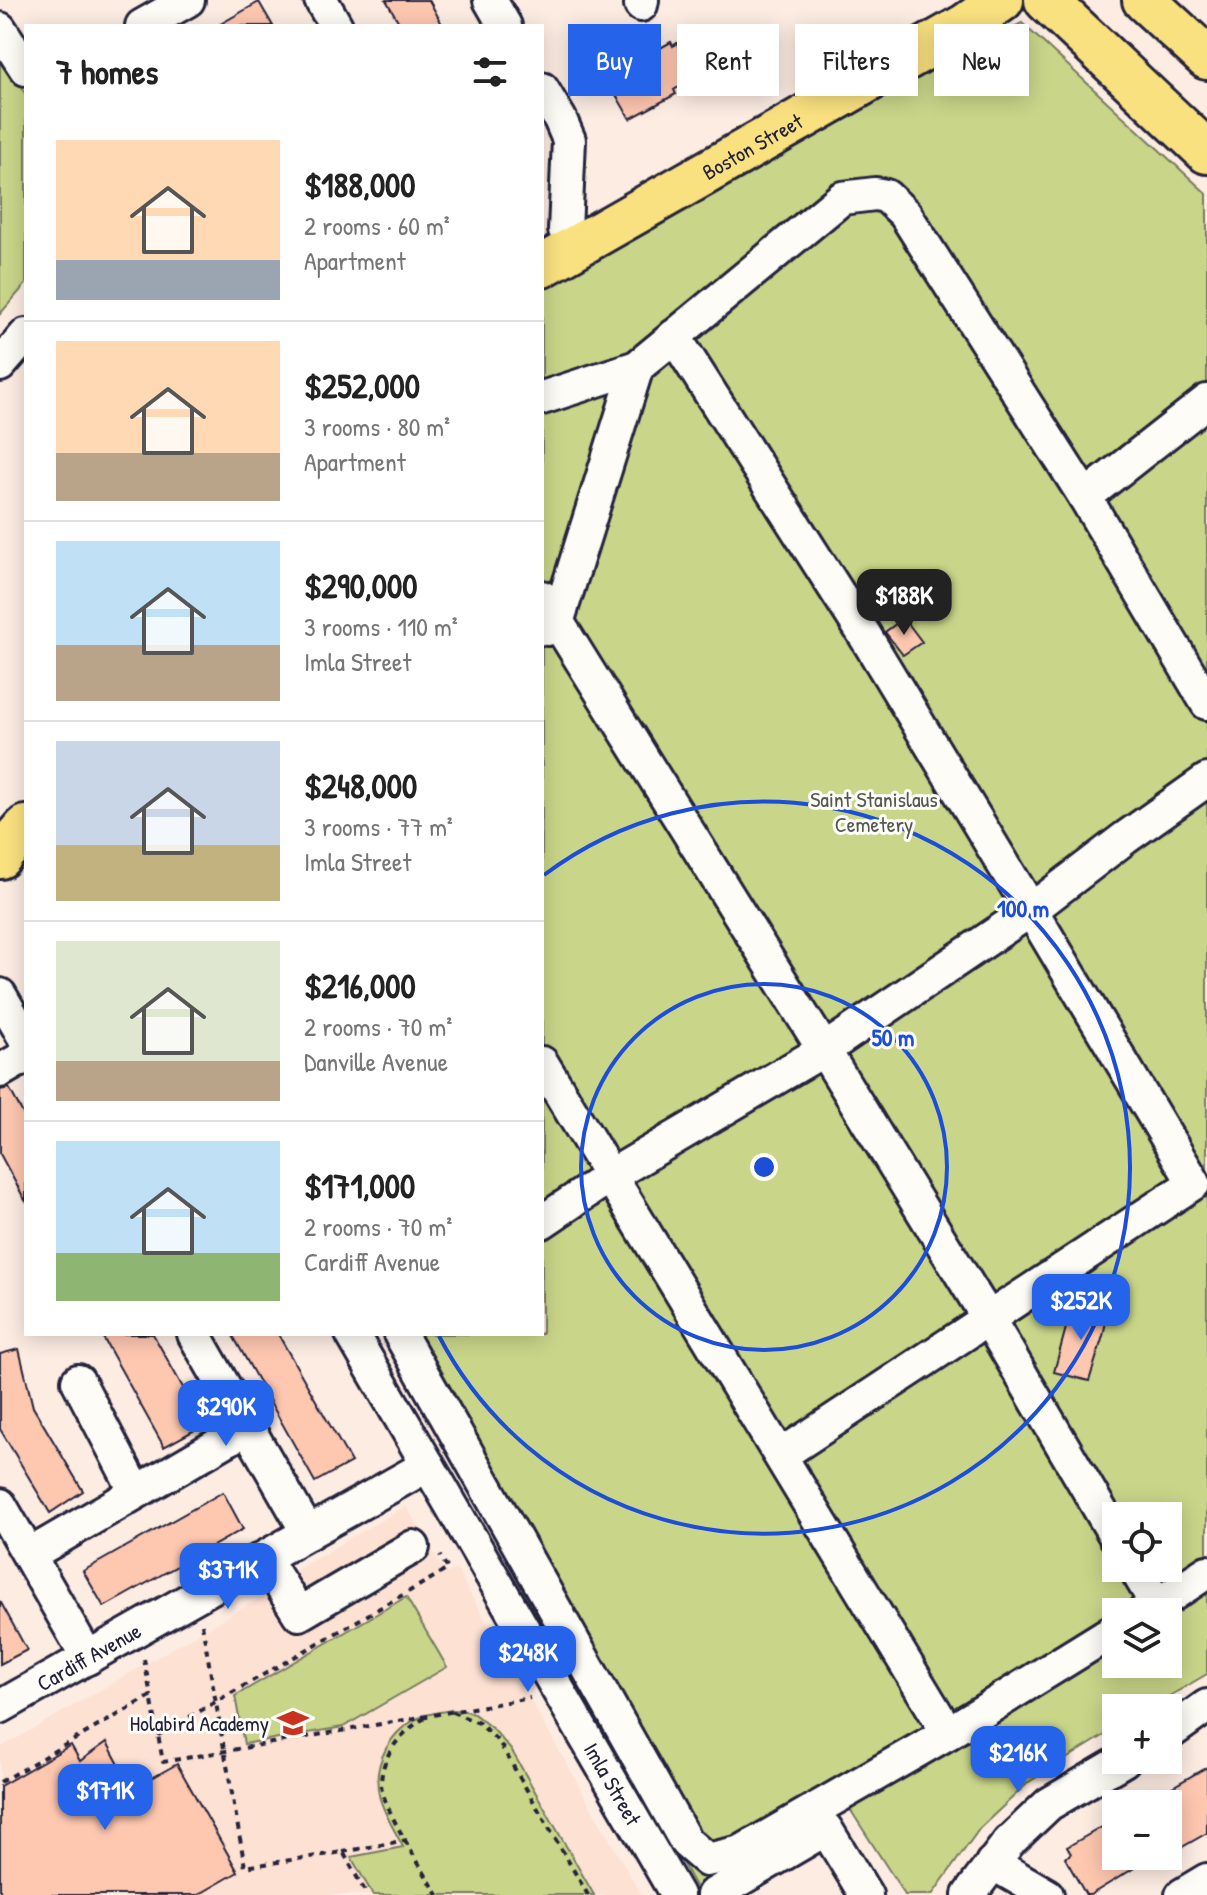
<!DOCTYPE html>
<meta charset="utf-8">
<style>
body{margin:0;font-family:"Patrick Hand",sans-serif;background:#f6f6f6;color:#222;height:100vh;display:flex;flex-direction:column;font-size:30px;white-space:nowrap}
*{box-sizing:border-box;margin:0}
p{font-size:26px;color:#767676}
.icon{flex:none;width:44px;height:44px;fill:none;stroke:currentColor;stroke-width:2;stroke-linecap:round;stroke-linejoin:round}
.map{position:relative;flex:1;overflow:hidden}
.details{position:absolute;left:24px;top:24px;width:520px;height:1312px;display:flex;flex-direction:column;background:#fff;border-radius:0px;box-shadow:0 4px 20px #0003}
.details>*{flex:none}
.top-card{position:absolute;left:568px;top:24px;width:518px;height:72px;display:flex;gap:16px}
.buttons{position:absolute;left:1102px;top:1502px;display:grid;gap:16px}
.buttons a{display:grid;place-items:center;width:80px;height:80px;border-radius:0px;background:#fff;box-shadow:0 4px 20px #0003;font-size:40px}
.price{position:absolute;translate:-50% -68px;padding:0 18px;border-radius:16px;background:#2563eb;color:#fff;font-size:26px;line-height:52px;filter:drop-shadow(0 2px 4px #0008)}
.price::after{content:'';position:absolute;left:50%;top:48px;width:24px;height:18px;margin-left:-12px;background:inherit;clip-path:polygon(0 0,100% 0,50% 100%)}
.price.active{background:#222;color:#fff}
ul{padding:0;list-style:none}
li{display:flex;align-items:center;gap:24px;height:200px;padding:0 32px}
li+li{border-top:2px solid #e0e0e0}
li span{display:grid;place-items:center;flex:none;width:224px;height:160px;border-radius:0px;color:#555}
li>.icon{margin-inline-start:auto}
span .icon{width:96px;height:96px;fill:#fffc;stroke-width:1}
li b{font-size:34px}
h2{display:flex;justify-content:space-between;align-items:center;height:96px;padding:0 32px;font-size:34px}
.pill{padding:0 28px;border-radius:0px;background:#fff;box-shadow:0 4px 20px #0003;font-size:28px;line-height:72px}
.pill.active{background:#2563eb;color:#fff}
.map>svg:first-child{display:block}
.built{fill:#fde1d3}
.green{fill:#c9d589;stroke:#767c62;stroke-width:2;fill-rule:evenodd}
.building{fill:#fec7b0;stroke:#22223b;stroke-width:2}
.lines{fill:none;stroke-linecap:round;stroke-linejoin:round}
.minor-casing{stroke:#22223b;stroke-width:38}
.major-casing{stroke:#22223b;stroke-width:48}
.path{stroke:#22223b;stroke-width:4;stroke-dasharray:6 6;stroke-linecap:butt}
.minor{stroke:#fdfcf7;stroke-width:32}
.major{stroke:#fae180;stroke-width:42}
.ring{fill:none;stroke:#1d4ed8;stroke-width:4}
.labels{text-anchor:middle;stroke-width:6;stroke-linejoin:round;paint-order:stroke}
.street-label{font-size:22px;fill:#22223b;stroke:#fdfcf7}
.park-label{font-size:22px;fill:#545852;stroke:#fdfcf7}
.poi-label{font-size:22px;fill:#22223b;stroke:#fdfcf7;text-anchor:end}
.centre{fill:#1d4ed8;stroke:#fdfcf7;stroke-width:4}
.ring-label{font-size:24px;text-anchor:middle;font-weight:bold;fill:#1d4ed8;stroke:#fdfcf7;stroke-width:6;stroke-linejoin:round;paint-order:stroke}
</style>
<div class="map">
<svg width="1207" height="1895" viewBox="0 0 1207 1895">
<rect width="100%" height="100%" fill="#fdece2"/>
<filter id="ink" filterUnits="userSpaceOnUse"><feTurbulence type="fractalNoise" baseFrequency=".0125" numOctaves="2"/><feDisplacementMap in="SourceGraphic" scale="16" xChannelSelector="R" yChannelSelector="G"/><feConvolveMatrix kernelMatrix="1 2 1 2 8 2 1 2 1" color-interpolation-filters="sRGB"/></filter>
<g filter="url(#ink)">
<polygon class="built" points="406,1506 446,1574 456,1569 641,1895 0,1895 0,1748 298,1576 296,1570"/>
<g class="green">
<path d="M 1022,23 L 1207,194 L 1207,1674 L 1149,1708 L 1116,1708 L 1116,1728 L 1029,1782 L 980,1828 L 932,1895 L 905,1895 L 848,1806 L 696,1888 L 562,1646 L 397,1334 L 542,1334 L 542,290 C 700,198 857,102 1022,23 ZM 1116,1516 L 1168,1516 L 1168,1568 L 1116,1568 ZM 1116,1612 L 1168,1612 L 1168,1664 L 1116,1664 Z"/>
<polygon points="0,48 26,95 26,284 0,314"/>
<polygon points="406,1597 447,1667 343,1727 244,1744 235,1696"/>
<path d="M 452,1710 L 466,1711 L 474,1714 L 494,1730 L 512,1751 L 594,1895 L 373,1895 L 351,1857 L 403,1847 C 395,1830 383,1813 379,1795 C 372,1763 391,1729 421,1717 C 430,1713 441,1712 452,1710 Z"/>
</g>
<g class="building">
<polygon points="386,0 429,0 443,26 401,26"/>
<polygon points="259,2 273,26 217,26"/>
<polygon points="671,42 673,46 677,43 696,77 674,90 676,94 630,119 608,81 653,56 651,53"/>
<polygon points="904,618 922,642 903,655 885,632"/>
<polygon points="9,1088 26,1119 26,1202 0,1154 0,1090"/>
<polygon points="1073,1302 1108,1312 1103,1336 1089,1381 1054,1372"/>
<polygon points="101,1334 153,1334 204,1425 164,1447"/>
<polygon points="232,1334 278,1334 351,1462 315,1482"/>
<polygon points="19,1349 33,1407 83,1491 50,1513 0,1429 0,1354"/>
<polygon points="223,1492 243,1529 104,1607 83,1571"/>
<polygon points="0,1601 27,1650 0,1664"/>
<polygon points="107,1742 132,1789 177,1764 238,1872 198,1895 0,1895 0,1786 71,1745 80,1761"/>
<polygon points="1207,1767 1207,1833 1168,1855 1168,1804 1143,1804"/>
<polygon points="1116,1819 1116,1856 1154,1856 1090,1895 1086,1895 1065,1858 1071,1854 1067,1847"/>
</g>
<g class="lines">
<defs>
<g id="minor">
<polyline points="321,0 336,26"/>
<polyline points="490,0 505,26"/>
<polyline points="641,5 642,0"/>
<polyline points="142,26 188,0"/>
<polyline points="0,29 26,69"/>
<polyline points="542,89 560,119 569,140 565,230"/>
<polyline points="674,336 864,634 1031,910 1194,1183 781,1455"/>
<polyline points="0,365 26,335"/>
<polyline points="542,398 637,367 842,198 875,194 886,196 905,214 1085,497 1207,703"/>
<polyline points="1085,497 1207,401"/>
<polyline points="542,597 824,1050 988,1318 1116,1537"/>
<polyline points="548,629 557,623 637,367"/>
<polyline points="0,995 26,1040"/>
<polyline points="542,1063 948,1733"/>
<polyline points="0,1071 26,1056"/>
<polyline points="542,1222 610,1176 824,1050 1031,910 1125,838 1207,780"/>
<polyline points="194,1334 308,1533"/>
<path id="s1" d="M 352,1334 L 677,1895"/>
<polyline points="400,1334 686,1842 707,1860 741,1852 948,1733 1116,1629"/>
<polyline points="78,1381 136,1492"/>
<polyline points="0,1505 88,1658"/>
<polyline points="29,1555 247,1428"/>
<polyline points="264,1558 299,1614 413,1547"/>
<polyline points="1135,1568 1157,1605 1144,1612"/>
<polyline points="1157,1605 1207,1572"/>
<path id="s2" d="M 0,1707 L 428,1465"/>
<polyline points="1168,1734 1207,1706"/>
<polyline points="992,1863 1047,1895"/>
<polyline points="713,1895 826,1829 866,1895"/>
<polyline points="969,1895 1009,1842 1049,1804 1124,1760"/>
<polyline points="1182,1895 1207,1880"/>
</g>
<g id="major">
<polyline points="1046,0 1207,152"/>
<polyline points="1144,0 1207,58"/>
<path id="s3" d="M 542,266 L 966,25 L 1002,0"/>
<polyline points="0,857 26,827"/>
</g>
</defs>
<use href="#minor" class="minor-casing"/>
<use href="#major" class="major-casing"/>
<g class="path">
<polyline points="202,1624 245,1867 343,1852 367,1895"/>
<polyline points="144,1659 151,1696"/>
<polyline points="452,1712 479,1723 499,1742 588,1895"/>
<path d="M 425,1718 C 401,1732 382,1754 381,1783 C 381,1806 424,1872 438,1895"/>
<polyline points="158,1735 448,1569 440,1556"/>
<polyline points="0,1782 151,1696 163,1762 530,1698"/>
<polyline points="343,1852 407,1840"/>
</g>
<use href="#minor" class="minor"/>
<use href="#major" class="major"/>
</g>
</g>
<g class="ring">
<circle cx="764" cy="1167" r="183"/>
<path d="M544 875A366 366 0 1 1 439 1336"/>
</g>
<defs>
<symbol id="school-bare" viewBox="-9 -9 18 18"><path d="M0-5L7-2L0 1L-7-2ZM-4 1L0 2.5L4 1V4Q0 6-4 4Z" fill="#c8321e" stroke="#fdfcf7" stroke-width="2.5" paint-order="stroke"/></symbol>
</defs>
<g fill-rule="evenodd">
<use href="#school-bare" x="271" y="1701" width="44" height="44"/>
</g>
<g class="labels">
<g class="street-label">
<text dy="8" stroke="none"><textPath href="#s3" startOffset="242">Boston Street</textPath></text>
<text dy="8" stroke="none"><textPath href="#s2" startOffset="102">Cardiff Avenue</textPath></text>
<text dy="8" stroke="none"><textPath href="#s1" startOffset="520">Imla Street</textPath></text>
</g>
<g class="park-label">
<text x="874" y="807">Saint Stanislaus<tspan x="874" dy="25">Cemetery</tspan></text>
</g>
<g class="poi-label">
<text x="269" y="1731">Holabird Academy</text>
</g>
</g>
<circle cx="764" cy="1167" r="12" class="centre"/>
<g class="ring-label">
<text x="1023" y="917">100 m</text>
<text x="893" y="1046">50 m</text>
</g>
</svg>
<div class="buttons">
<a><svg class="icon" aria-label="locate" viewBox="0 0 24 24"><circle cx="12" cy="12" r="6"/><path d="M12 2v4M12 18v4M2 12h4M18 12h4"/></svg></a>
<a><svg class="icon" aria-label="layers" viewBox="0 0 24 24"><path d="M12 4l9 5-9 5-9-5zM3 14l9 5 9-5"/></svg></a>
<a>+</a>
<a>−</a>
</div>
<b class="price active" style="left:904px;top:637px">$188K</b>
<b class="price" style="left:1081px;top:1342px">$252K</b>
<b class="price" style="left:226px;top:1448px">$290K</b>
<b class="price" style="left:228px;top:1611px">$371K</b>
<b class="price" style="left:528px;top:1694px">$248K</b>
<b class="price" style="left:1018px;top:1794px">$216K</b>
<b class="price" style="left:105px;top:1832px">$171K</b>
<div class="top-card">
<a class="pill active">Buy</a>
<a class="pill">Rent</a>
<a class="pill">Filters</a>
<a class="pill">New</a>
</div>
<section class="details">
<h2>7 homes<svg class="icon" aria-label="filters" viewBox="0 0 24 24"><path d="M4 7h16M4 17h16"/><circle cx="9" cy="7" r="2"/><circle cx="15" cy="17" r="2"/></svg></h2>
<ul>
<li><span style="background:linear-gradient(#ffd9b3 75%,#9aa5b1 0)"><svg class="icon" aria-label="home" viewBox="0 0 24 24"><path d="M3 11l9-7 9 7M6 9v11h12V9"/></svg></span><div><b>$188,000</b><p>2 rooms · 60 m²</p><p>Apartment</p></div></li>
<li><span style="background:linear-gradient(#ffd9b3 70%,#b9a48a 0)"><svg class="icon" aria-label="home" viewBox="0 0 24 24"><path d="M3 11l9-7 9 7M6 9v11h12V9"/></svg></span><div><b>$252,000</b><p>3 rooms · 80 m²</p><p>Apartment</p></div></li>
<li><span style="background:linear-gradient(#bfe0f5 65%,#b9a48a 0)"><svg class="icon" aria-label="home" viewBox="0 0 24 24"><path d="M3 11l9-7 9 7M6 9v11h12V9"/></svg></span><div><b>$290,000</b><p>3 rooms · 110 m²</p><p>Imla Street</p></div></li>
<li><span style="background:linear-gradient(#c9d6e8 65%,#c2b280 0)"><svg class="icon" aria-label="home" viewBox="0 0 24 24"><path d="M3 11l9-7 9 7M6 9v11h12V9"/></svg></span><div><b>$248,000</b><p>3 rooms · 77 m²</p><p>Imla Street</p></div></li>
<li><span style="background:linear-gradient(#dfe7d0 75%,#b9a48a 0)"><svg class="icon" aria-label="home" viewBox="0 0 24 24"><path d="M3 11l9-7 9 7M6 9v11h12V9"/></svg></span><div><b>$216,000</b><p>2 rooms · 70 m²</p><p>Danville Avenue</p></div></li>
<li><span style="background:linear-gradient(#bfe0f5 70%,#8fb573 0)"><svg class="icon" aria-label="home" viewBox="0 0 24 24"><path d="M3 11l9-7 9 7M6 9v11h12V9"/></svg></span><div><b>$171,000</b><p>2 rooms · 70 m²</p><p>Cardiff Avenue</p></div></li>
</ul>
</section>
</div>
